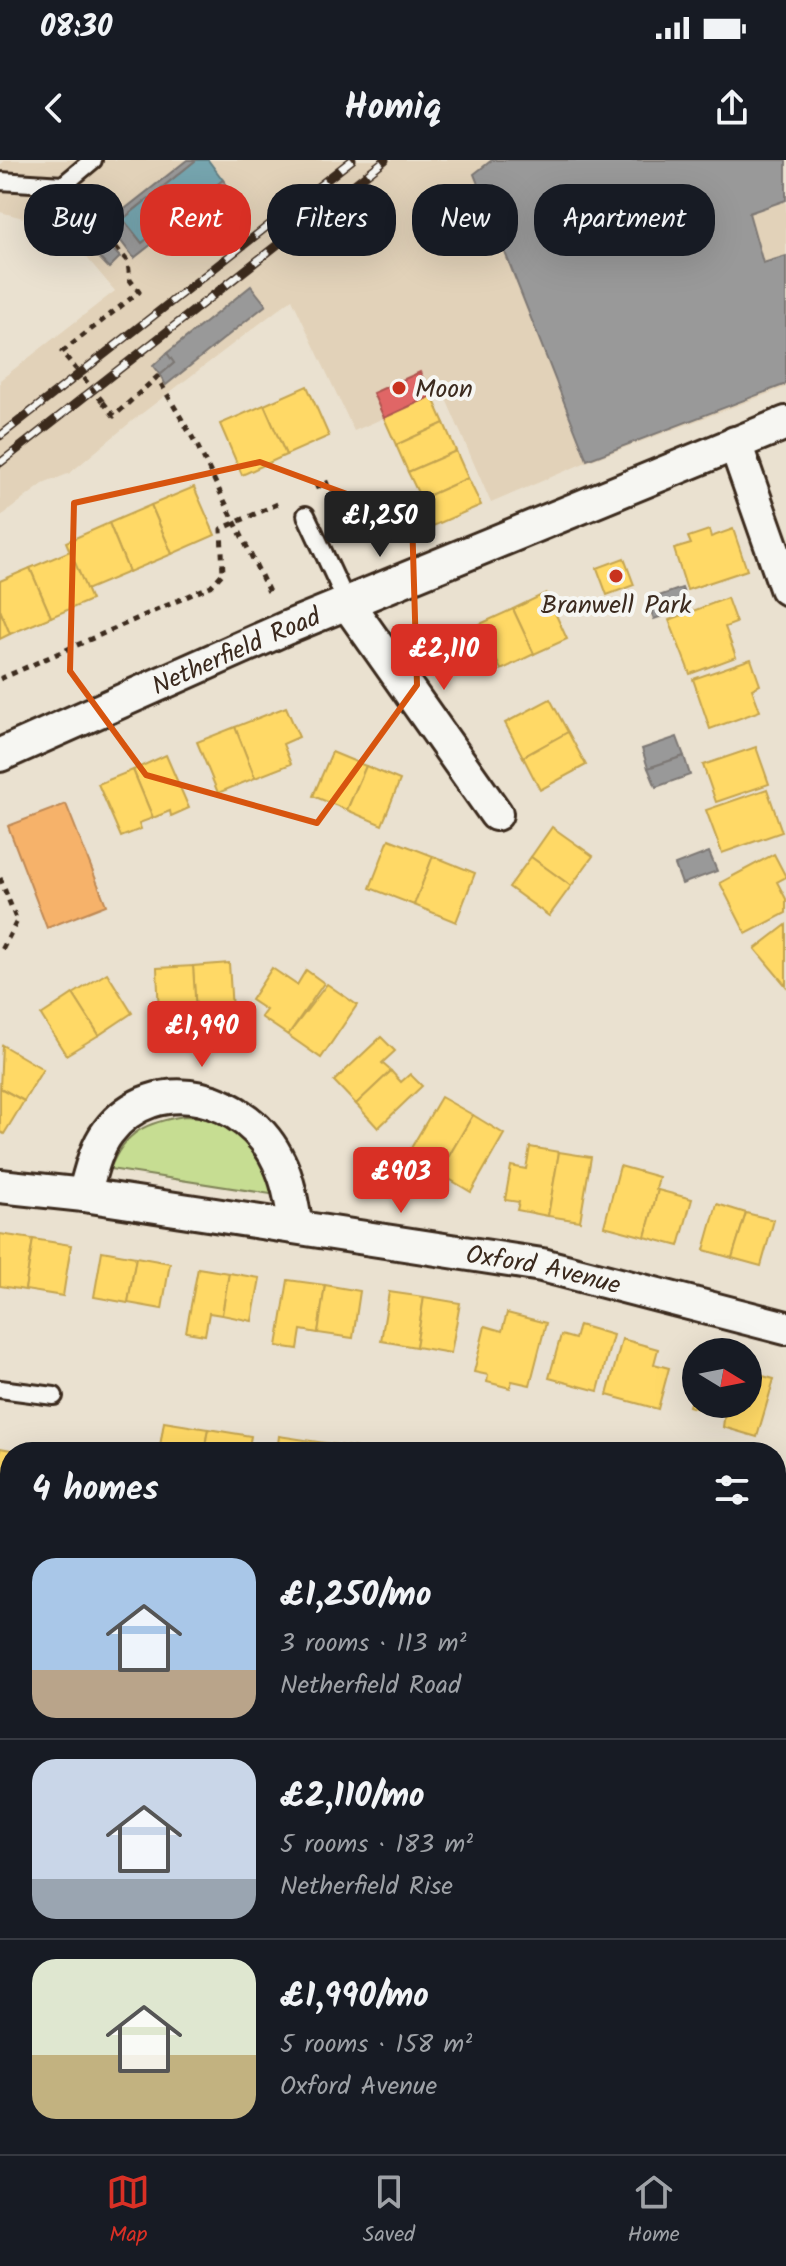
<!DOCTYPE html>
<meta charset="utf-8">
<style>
body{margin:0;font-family:Kalam,sans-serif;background:#242831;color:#f1f3f6;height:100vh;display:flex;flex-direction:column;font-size:30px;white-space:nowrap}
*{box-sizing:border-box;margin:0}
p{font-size:26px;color:#9ea1a6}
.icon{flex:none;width:44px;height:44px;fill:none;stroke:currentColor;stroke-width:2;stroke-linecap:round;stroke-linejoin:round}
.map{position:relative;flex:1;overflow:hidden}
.drawer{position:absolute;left:0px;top:1282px;width:786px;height:712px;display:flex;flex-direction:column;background:#171b24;border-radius:32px 32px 0 0;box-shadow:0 8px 32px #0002}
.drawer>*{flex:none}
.banner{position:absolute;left:24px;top:24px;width:738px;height:72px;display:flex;gap:16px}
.needle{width:52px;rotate:100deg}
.fabs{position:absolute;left:682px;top:1178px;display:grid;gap:16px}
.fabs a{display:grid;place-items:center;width:80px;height:80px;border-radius:50%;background:#171b24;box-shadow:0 8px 32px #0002;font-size:40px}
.price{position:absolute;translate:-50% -68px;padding:0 18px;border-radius:8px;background:#d93025;color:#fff;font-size:26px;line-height:52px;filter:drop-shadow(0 2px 4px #0008)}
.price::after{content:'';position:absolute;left:50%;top:48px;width:24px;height:18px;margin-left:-12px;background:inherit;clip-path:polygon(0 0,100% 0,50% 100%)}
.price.current{background:#222;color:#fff}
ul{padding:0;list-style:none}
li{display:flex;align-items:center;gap:24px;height:200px;padding:0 32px}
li+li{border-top:2px solid #363941}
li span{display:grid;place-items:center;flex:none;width:224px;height:160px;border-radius:24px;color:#555}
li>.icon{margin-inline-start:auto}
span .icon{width:96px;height:96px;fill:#fffc;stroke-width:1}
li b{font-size:34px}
h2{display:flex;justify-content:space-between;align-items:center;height:96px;padding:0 32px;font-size:34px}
.chip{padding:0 28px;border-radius:32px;background:#171b24;box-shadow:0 8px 32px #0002;font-size:28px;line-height:72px}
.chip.current{background:#d93025;color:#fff}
.status{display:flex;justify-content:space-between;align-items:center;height:56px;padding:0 40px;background:#171b24;direction:ltr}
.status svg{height:22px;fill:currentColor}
header{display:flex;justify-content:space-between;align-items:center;height:104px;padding:0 32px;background:#171b24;font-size:36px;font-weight:600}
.tab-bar{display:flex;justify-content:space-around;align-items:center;height:112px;border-top:2px solid #363941;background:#171b24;font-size:22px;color:#9ea1a6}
.tab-bar a{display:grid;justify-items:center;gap:4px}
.tab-bar .current{color:#d93025}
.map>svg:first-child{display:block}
.built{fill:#e2d2b9}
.green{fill:#c6dd92;stroke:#808458;stroke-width:2}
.homes{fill:#ffd966;stroke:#c4a450;stroke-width:2}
.shops{fill:#e06666;stroke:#ae5450;stroke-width:2}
.schools{fill:#6fa8dc;stroke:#5f82a3;stroke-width:2}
.health{fill:#f6b26b;stroke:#be8954;stroke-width:2}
.public{fill:#76a5af;stroke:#648084;stroke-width:2}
.industry{fill:#999;stroke:#7d7874;stroke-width:2}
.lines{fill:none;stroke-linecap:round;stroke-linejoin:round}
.service-casing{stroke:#3b2a1e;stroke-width:22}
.minor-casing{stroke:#3b2a1e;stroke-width:38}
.path{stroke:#3b2a1e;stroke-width:5;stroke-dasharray:6 6;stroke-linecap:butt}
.service{stroke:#f6f6f2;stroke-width:16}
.minor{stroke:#f6f6f2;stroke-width:32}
.rail-casing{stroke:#3b2a1e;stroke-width:9}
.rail{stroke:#f6f6f2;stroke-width:6;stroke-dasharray:18;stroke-linecap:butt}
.path-bridge{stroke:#3b2a1e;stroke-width:5;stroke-dasharray:6 6;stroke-linecap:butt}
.marked{fill:none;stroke:#d7540e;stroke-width:6;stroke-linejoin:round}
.poi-dot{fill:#c8321e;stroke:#f6f6f2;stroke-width:3}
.labels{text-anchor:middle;stroke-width:8;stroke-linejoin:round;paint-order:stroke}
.poi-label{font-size:26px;fill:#3b2a1e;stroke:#f6f6f2;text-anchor:start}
.street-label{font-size:26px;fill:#3b2a1e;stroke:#f6f6f2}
</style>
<div class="status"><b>08:30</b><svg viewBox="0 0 49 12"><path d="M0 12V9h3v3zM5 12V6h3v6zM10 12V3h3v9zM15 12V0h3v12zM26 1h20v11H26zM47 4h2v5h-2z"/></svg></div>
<header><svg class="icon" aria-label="back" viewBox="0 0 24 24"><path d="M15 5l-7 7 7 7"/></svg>Homiq<svg class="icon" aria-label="share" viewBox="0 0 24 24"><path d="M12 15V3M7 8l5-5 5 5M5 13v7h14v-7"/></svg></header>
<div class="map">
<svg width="786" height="1994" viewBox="0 0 786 1994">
<rect width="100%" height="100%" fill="#eae1d0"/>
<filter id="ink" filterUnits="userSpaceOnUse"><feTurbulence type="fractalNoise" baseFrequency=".0125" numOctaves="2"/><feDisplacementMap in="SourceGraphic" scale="16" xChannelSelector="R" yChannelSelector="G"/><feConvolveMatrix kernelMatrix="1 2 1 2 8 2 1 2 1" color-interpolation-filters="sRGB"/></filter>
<g filter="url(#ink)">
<g class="built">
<polygon points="6,0 786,0 786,227 584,303 491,343 443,232 354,271 292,139 132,261 70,313 43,324 0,357 0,220 115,131 62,68 0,52 0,5"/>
<polygon points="0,1492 10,1494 10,1912 0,1912"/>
<polygon points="776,1649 786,1652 786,1692 776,1752"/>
<polygon points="776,1759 786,1824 786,1994 473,1994 468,1984 776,1984"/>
</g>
<path class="green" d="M 185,956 C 236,958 258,993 277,1035 L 110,1009 C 125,971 147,962 185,956 Z"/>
<g class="homes">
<polygon points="307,226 329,276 286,295 264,245"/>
<polygon points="432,236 444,263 396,285 384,258"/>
<polygon points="264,245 286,295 242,315 220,264"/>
<polygon points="444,263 456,291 408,312 396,285"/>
<polygon points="456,291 468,318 421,339 408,312"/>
<polygon points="468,318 481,345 433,366 421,339"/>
<polygon points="194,327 215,375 172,394 151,345"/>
<polygon points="151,345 172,394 129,412 109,363"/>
<polygon points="109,363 129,412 86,430 66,382"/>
<polygon points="733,369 747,410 687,430 674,389 691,384 688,377 709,370 711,377"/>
<polygon points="70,391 91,440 51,457 30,408"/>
<polygon points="624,398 634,425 607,435 597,408"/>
<polygon points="30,408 51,457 10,474 0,450 0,421"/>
<polygon points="546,433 567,479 534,494 513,449"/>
<polygon points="727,438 736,463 725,467 736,497 690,514 669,460"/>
<polygon points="513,449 534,494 501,510 480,464"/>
<polygon points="0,450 10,474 0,479"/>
<polygon points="751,499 760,525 752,529 760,551 710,569 693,519"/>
<polygon points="550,539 568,572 523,597 505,563"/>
<polygon points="286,547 299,577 283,584 291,604 255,618 235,567"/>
<polygon points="235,567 255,618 218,633 197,582"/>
<polygon points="568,572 586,605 540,630 523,597"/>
<polygon points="756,587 769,624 716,642 703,605"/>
<polygon points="332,592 366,606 347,650 313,636"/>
<polygon points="166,595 189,648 171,656 170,651 153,658 133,610"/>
<polygon points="366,606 400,620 382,665 347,650"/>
<polygon points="133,610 153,658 139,663 141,669 121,677 98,624"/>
<polygon points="767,629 782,672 722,693 706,650"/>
<polygon points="552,667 593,696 571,726 531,697"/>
<polygon points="389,679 433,696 414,745 370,728"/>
<polygon points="774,694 786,717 777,722 786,739 786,753 746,774 720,723"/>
<polygon points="433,696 475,713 456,762 414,745"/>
<polygon points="531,697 571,726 549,756 509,727"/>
<polygon points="786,765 786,826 755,789"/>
<polygon points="229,803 232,850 196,853 193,806"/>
<polygon points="193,806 196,853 159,855 157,808"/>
<polygon points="272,808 297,825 306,810 324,823 288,875 261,857 266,850 251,840"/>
<polygon points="107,813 132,853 99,875 73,834"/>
<polygon points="327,824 357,845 321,898 288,875"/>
<polygon points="73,834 99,875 66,895 41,855"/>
<polygon points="381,877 395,891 382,903 391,911 356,944 334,921"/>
<polygon points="2,885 43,909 24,941 0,928"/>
<polygon points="391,911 401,922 410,914 422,926 378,968 356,944"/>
<polygon points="0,928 24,941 4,974 0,972"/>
<polygon points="441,937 473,955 439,1013 407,995"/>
<polygon points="473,955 504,974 471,1032 439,1013"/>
<polygon points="530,987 559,992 548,1056 517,1050 519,1042 505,1040 511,1006 526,1009"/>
<polygon points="559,992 591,997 580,1061 548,1056"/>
<polygon points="620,1006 659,1017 656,1029 658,1030 645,1077 604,1066"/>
<polygon points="658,1030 692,1039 679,1086 645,1077"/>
<polygon points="717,1044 746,1053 732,1098 704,1090"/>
<polygon points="746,1053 774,1060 761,1106 732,1098"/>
<polygon points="0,1074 33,1079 25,1130 0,1126"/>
<polygon points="33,1079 71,1085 63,1136 25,1130"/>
<polygon points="102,1091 136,1097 128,1143 94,1137"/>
<polygon points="136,1097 170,1103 162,1149 128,1143"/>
<polygon points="198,1108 229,1113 222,1155 209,1153 205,1175 186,1172"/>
<polygon points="229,1113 260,1118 252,1161 222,1155"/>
<polygon points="288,1120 325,1125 318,1173 301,1170 298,1189 277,1186"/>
<polygon points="325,1125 360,1131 353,1178 318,1173"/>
<polygon points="389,1132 424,1137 416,1187 381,1181"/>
<polygon points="424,1137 460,1143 451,1193 416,1187"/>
<polygon points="507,1153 546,1163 530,1225 512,1221 510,1228 487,1222 488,1215 474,1212 485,1166 502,1171"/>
<polygon points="579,1165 613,1175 598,1231 549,1218 561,1175 575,1179"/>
<polygon points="622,1179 658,1189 654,1204 669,1208 658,1249 607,1235"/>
<polygon points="748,1212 774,1219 757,1277 723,1267 726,1244 748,1244"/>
<polygon points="696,1221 696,1244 726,1244 723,1256 689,1246"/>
<polygon points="164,1262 208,1269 204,1292 159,1292"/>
<polygon points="208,1269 251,1276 248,1292 204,1292"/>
<polygon points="279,1276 325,1283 324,1292 277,1292"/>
<polygon points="325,1283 371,1290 371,1292 324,1292"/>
<polygon points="0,1288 12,1290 0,1376"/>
<polygon points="10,1305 10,1384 0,1382"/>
<polygon points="776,1403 786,1406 786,1433 777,1463"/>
<polygon points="786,1433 786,1466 777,1463"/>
<polygon points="776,1545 786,1548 786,1603 776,1600"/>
</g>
<polygon class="shops" points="420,212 432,236 384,258 373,233"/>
<polygon class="schools" points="8,1724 10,1724 10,1851 3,1850 7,1820 1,1819 7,1771 2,1771"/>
<polygon class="health" points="66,644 106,745 47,768 8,666"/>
<polygon class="public" points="196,0 208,0 223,20 142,83 123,59"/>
<g class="industry">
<polygon points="187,0 196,0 123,59 142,83 223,20 227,25 134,98 107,63"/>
<polygon points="492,0 786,0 786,40 749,53 763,103 786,96 786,224 587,300 474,14"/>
<polygon points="99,75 120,97 109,108 88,86"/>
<polygon points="251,126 266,145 166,225 160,215 174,203 167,193"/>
<polygon points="167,193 174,203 160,215 153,206"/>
<polygon points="682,428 689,447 654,459 647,440"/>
<polygon points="677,577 684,596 648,608 642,589"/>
<polygon points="684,596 690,615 656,627 648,608"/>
<polygon points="709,692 717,711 682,724 675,705"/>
</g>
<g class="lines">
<defs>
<g id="service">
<polyline points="0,21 63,25 93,0"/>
<polyline points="306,355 347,443"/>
<polyline points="0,1229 54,1236"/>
<polyline points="725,1994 726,1984"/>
</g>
<g id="minor">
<polyline points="735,283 786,428"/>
<polyline points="347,443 496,654"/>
<path id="s1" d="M 0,595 L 286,468 L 786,263"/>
<path id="s2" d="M 0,1026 L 84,1035 L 542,1105 L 786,1168"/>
<path d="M 84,1035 C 90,1014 95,989 108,972 C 156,909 249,936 279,1002 C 289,1022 292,1045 296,1067"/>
<polyline points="0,1457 10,1457"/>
<polyline points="776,1502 786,1505"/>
<polyline points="0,1943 10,1943"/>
<polyline points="383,1984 399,1994"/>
</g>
</defs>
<use href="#service" class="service-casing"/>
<use href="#minor" class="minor-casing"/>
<g class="path">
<polyline points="70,53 91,70 102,70 128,102 130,120 139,132 62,192 76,209"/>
<polyline points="103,242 114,256 157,217 198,287 270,434"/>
<polyline points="315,328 329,322"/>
<polyline points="0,519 211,426 223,413 221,369 280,343"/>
<polyline points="0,718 17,761 0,794"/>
<polyline points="0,1545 10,1546"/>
<polyline points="0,1761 10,1682"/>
<polyline points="0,1856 10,1857"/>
<polyline points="0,1885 3,1894 10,1895"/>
<polyline points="148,1994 150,1984"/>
<polyline points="595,1994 639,1985 696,1986"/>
</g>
<use href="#service" class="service"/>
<use href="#minor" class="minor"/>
<defs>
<g id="rail">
<polyline points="0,276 352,0"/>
<polyline points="0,303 385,0"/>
</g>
</defs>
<use href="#rail" class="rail-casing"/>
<use href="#rail" class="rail"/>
<polyline class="path-bridge" points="76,209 103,242"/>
</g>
</g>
<path class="marked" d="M 260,302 L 412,358 L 417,525 L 317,663 L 146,615 L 70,511 L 74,343 Z"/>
<g class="poi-dot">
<circle cx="399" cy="228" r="8"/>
<circle cx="616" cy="416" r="8"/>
</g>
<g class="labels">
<g class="poi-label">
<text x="415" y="237">Moon</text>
<text x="616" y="453" text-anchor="middle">Branwell Park</text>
</g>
<g class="street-label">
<text dy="9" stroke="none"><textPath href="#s1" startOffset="258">Netherfield Road</textPath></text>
<text dy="9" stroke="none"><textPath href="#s2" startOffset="550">Oxford Avenue</textPath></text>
</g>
</g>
</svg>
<div class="fabs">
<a><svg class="needle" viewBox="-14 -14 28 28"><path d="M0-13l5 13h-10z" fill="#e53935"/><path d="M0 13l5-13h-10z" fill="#9ea1a6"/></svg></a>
</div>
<b class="price current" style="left:380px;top:399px">£1,250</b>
<b class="price" style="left:444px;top:532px">£2,110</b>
<b class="price" style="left:202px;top:909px">£1,990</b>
<b class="price" style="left:401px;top:1055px">£903</b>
<div class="banner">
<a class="chip">Buy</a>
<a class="chip current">Rent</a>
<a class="chip">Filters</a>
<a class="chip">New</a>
<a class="chip">Apartment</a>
</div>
<section class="drawer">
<h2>4 homes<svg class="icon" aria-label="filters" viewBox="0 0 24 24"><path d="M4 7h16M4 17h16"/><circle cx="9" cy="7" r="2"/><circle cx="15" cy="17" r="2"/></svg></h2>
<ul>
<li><span style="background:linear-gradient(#a9c7e8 70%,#b9a48a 0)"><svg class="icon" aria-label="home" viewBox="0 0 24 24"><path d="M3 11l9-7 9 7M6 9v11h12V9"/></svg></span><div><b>£1,250/mo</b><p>3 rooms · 113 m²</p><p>Netherfield Road</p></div></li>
<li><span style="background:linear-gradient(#c9d6e8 75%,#9aa5b1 0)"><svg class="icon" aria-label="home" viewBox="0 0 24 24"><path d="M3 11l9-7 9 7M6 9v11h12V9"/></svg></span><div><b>£2,110/mo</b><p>5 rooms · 183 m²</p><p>Netherfield Rise</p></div></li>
<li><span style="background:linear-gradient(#dfe7d0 60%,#c2b280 0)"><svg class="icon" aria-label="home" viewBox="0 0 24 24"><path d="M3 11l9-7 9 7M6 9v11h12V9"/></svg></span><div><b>£1,990/mo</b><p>5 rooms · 158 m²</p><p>Oxford Avenue</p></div></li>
</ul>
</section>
</div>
<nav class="tab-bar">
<a class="current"><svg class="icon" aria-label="map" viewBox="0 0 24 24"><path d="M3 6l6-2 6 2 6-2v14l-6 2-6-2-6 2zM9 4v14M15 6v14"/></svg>Map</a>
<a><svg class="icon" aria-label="saved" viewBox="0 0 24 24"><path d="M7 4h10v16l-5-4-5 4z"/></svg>Saved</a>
<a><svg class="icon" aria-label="home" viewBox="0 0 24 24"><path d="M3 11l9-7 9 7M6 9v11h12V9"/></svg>Home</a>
</nav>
